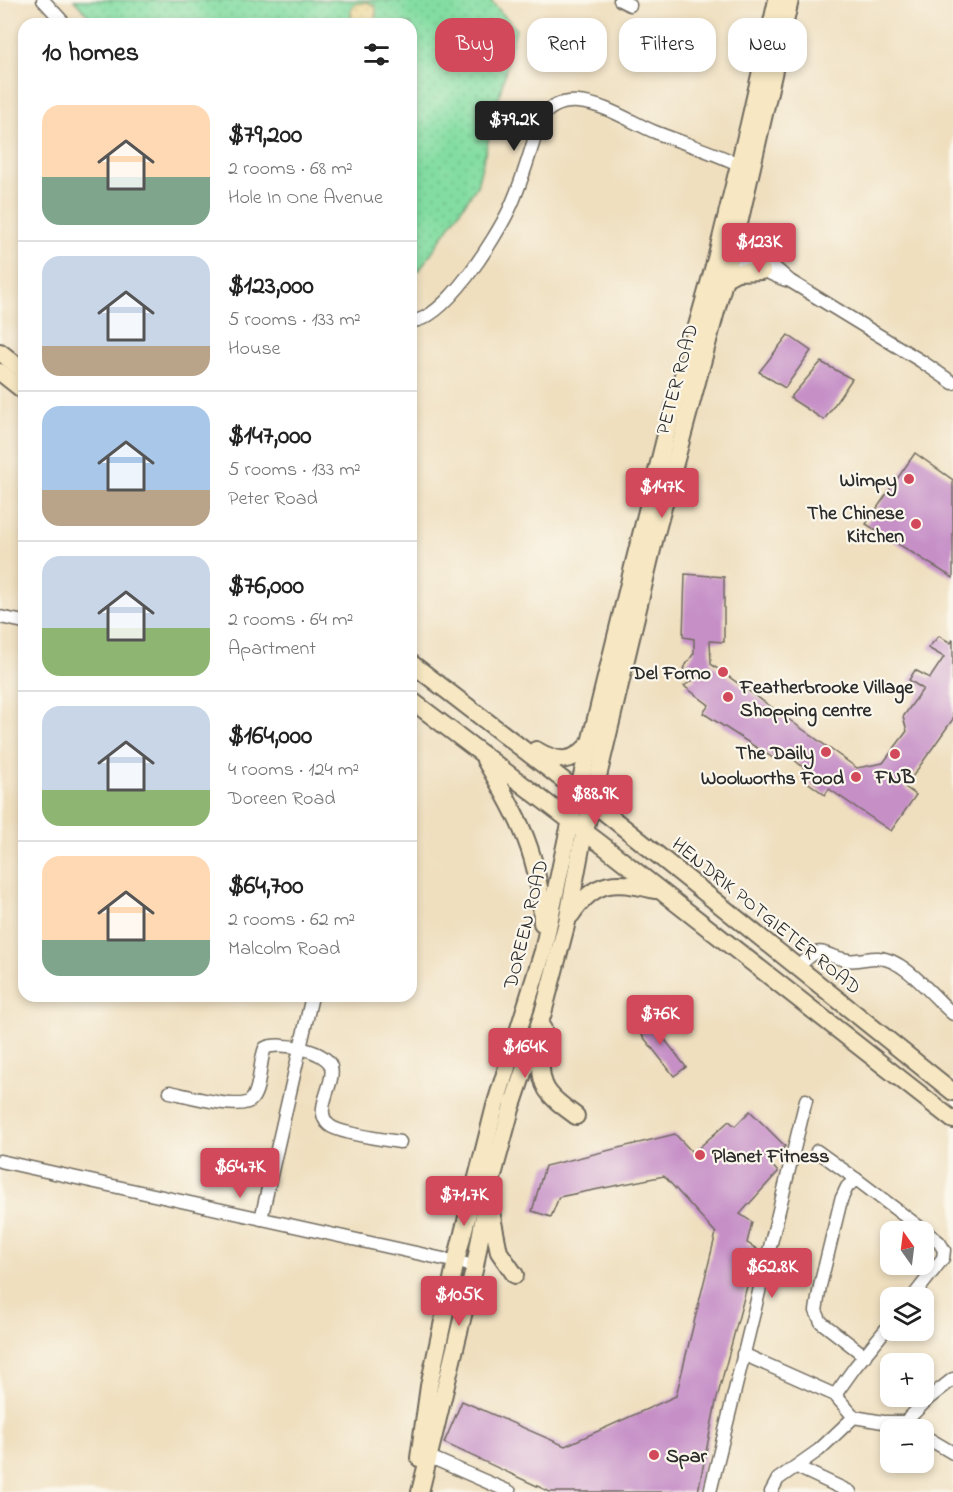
<!DOCTYPE html>
<meta charset="utf-8">
<style>
body{margin:0;font-family:"Indie Flower",sans-serif;background:#f6f6f6;color:#222;height:100vh;display:flex;flex-direction:column;font-size:22px;white-space:nowrap}
*{box-sizing:border-box;margin:0}
p{font-size:20px;color:#767676}
.icon{flex:none;width:33px;height:33px;fill:none;stroke:currentColor;stroke-width:2;stroke-linecap:round;stroke-linejoin:round}
.map{position:relative;flex:1;overflow:hidden}
.details{position:absolute;left:18px;top:18px;width:399px;height:984px;display:flex;flex-direction:column;background:#fff;border-radius:18px;box-shadow:0 3px 9px #0003}
.details>*{flex:none}
.top-card{position:absolute;left:435px;top:18px;width:428px;height:54px;display:flex;gap:12px}
.needle{width:39px;rotate:346deg}
.fabs{position:absolute;left:880px;top:1221px;display:grid;gap:12px}
.fabs a{display:grid;place-items:center;width:54px;height:54px;border-radius:12px;background:#fff;box-shadow:0 3px 9px #0003;font-size:30px}
.price{position:absolute;translate:-50% -51px;padding:0 14px;border-radius:6px;background:#d1495b;color:#fff;font-size:20px;line-height:39px;filter:drop-shadow(0 2px 3px #0008)}
.price::after{content:'';position:absolute;left:50%;top:36px;width:18px;height:14px;margin-left:-9px;background:inherit;clip-path:polygon(0 0,100% 0,50% 100%)}
.price.current{background:#222;color:#fff}
ul{padding:0;list-style:none}
li{display:flex;align-items:center;gap:18px;height:150px;padding:0 24px}
li+li{border-top:2px solid #e0e0e0}
li span{display:grid;place-items:center;flex:none;width:168px;height:120px;border-radius:18px;color:#555}
li>.icon{margin-inline-start:auto}
span .icon{width:72px;height:72px;fill:#fffc;stroke-width:1}
li b{font-size:26px}
h2{display:flex;justify-content:space-between;align-items:center;height:72px;padding:0 24px;font-size:26px}
.pill{padding:0 21px;border-radius:18px;background:#fff;box-shadow:0 3px 9px #0003;font-size:21px;line-height:54px}
.pill.current{background:#d1495b;color:#fff}
.map>svg:first-child{display:block}
.grass{fill:url(#grass-dots);stroke:#578466;stroke-width:1.5}
.sand{fill:url(#sand-dots);stroke:#8c8264;stroke-width:1.5}
.building{fill:#c690c7}
.lines{fill:none;stroke-linecap:round;stroke-linejoin:round}
.street-casing{stroke:#706a5f;stroke-width:15}
.secondary-casing{stroke:#706a5f;stroke-width:20}
.street{stroke:#fff;stroke-width:12}
.secondary{stroke:#f7e8c3;stroke-width:16}
.poi-dot{fill:#d1495b;stroke:#fbf7ec;stroke-width:2}
.labels{text-anchor:middle;stroke-width:4.5;stroke-linejoin:round;paint-order:stroke}
.street-label{font-size:20px;fill:#2b2b2b;stroke:#fbf7ec}
.poi-label{font-size:20px;font-weight:bold;fill:#2b2b2b;stroke:#fbf7ec;text-anchor:end}
</style>
<div class="map">
<svg width="953" height="1492" viewBox="0 0 953 1492">
<defs>
<pattern id="grass-dots" width="8" height="8" patternUnits="userSpaceOnUse" patternTransform="scale(1.5)"><rect width="8" height="8" fill="#83dda2"/><path d="M2 2h.1M6 6h.1" fill="none" stroke="#71be8c" stroke-width="1.8" stroke-linecap="round"/></pattern>
<pattern id="sand-dots" width="8" height="8" patternUnits="userSpaceOnUse" patternTransform="scale(1.5)"><rect width="8" height="8" fill="#eeda9e"/><path d="M2 2h.1M6 6h.1" fill="none" stroke="#cb8" stroke-width="1.8" stroke-linecap="round"/></pattern>
</defs>
<rect width="100%" height="100%" fill="#fbf7ec"/>
<filter id="ink" filterUnits="userSpaceOnUse"><feTurbulence type="fractalNoise" baseFrequency=".0167" numOctaves="2"/><feDisplacementMap in="SourceGraphic" scale="12" xChannelSelector="R" yChannelSelector="G"/><feConvolveMatrix kernelMatrix="1 2 1 2 8 2 1 2 1" color-interpolation-filters="sRGB"/></filter>
<filter id="wash" filterUnits="userSpaceOnUse"><feTurbulence type="fractalNoise" baseFrequency=".008" numOctaves="4" result="noise"/><feDisplacementMap in="SourceGraphic" scale="24" xChannelSelector="R" yChannelSelector="G"/><feGaussianBlur stdDeviation="1.35" result="paint"/><feColorMatrix in="noise" values="0 0 0 0 0 0 0 0 0 0 0 0 0 0 0 0 0 1.4 0 .05"/><feComposite in="paint" operator="in"/></filter>
<g filter="url(#wash)">
<rect width="100%" height="100%" fill="#efdfbf"/>
<polygon class="grass" points="74,0 490,0 516,29 477,186 419,271 411,274 411,24 96,24"/>
<polygon class="sand" points="367,2 375,6 376,10 375,24 352,24 351,9 356,4"/>
<g id="blocks">
<g class="building">
<polygon points="788,335 811,351 785,388 759,372"/>
<polygon points="821,362 852,379 824,420 790,398"/>
<polygon points="915,453 953,480 953,578 866,524"/>
<polygon points="685,574 724,577 724,642 710,641 711,664 857,768 883,763 907,731 903,717 923,689 909,680 915,670 930,678 944,657 928,648 939,636 951,643 953,639 953,719 905,787 916,795 891,831 829,789 825,795 802,778 806,770 783,750 776,760 703,713 709,705 684,686 696,678 683,669 694,653 694,639 683,637"/>
<polygon points="646,1015 686,1067 674,1076 634,1025"/>
<polygon points="750,1111 785,1146 770,1163 778,1172 740,1214 752,1222 747,1243 757,1249 716,1402 698,1492 550,1492 444,1443 462,1401 565,1446 676,1396 716,1233 664,1176 559,1197 551,1217 532,1211 545,1166 675,1134 693,1153 729,1121 735,1126"/>
</g>
</g>
</g>
<g filter="url(#ink)">
<use href="#blocks" fill-opacity="0" stroke="#706a5f" stroke-width="1.5"/>
<g class="lines">
<defs>
<g id="street">
<polyline points="43,0 65,24"/>
<polyline points="620,0 630,5"/>
<path d="M 727,238 C 752,248 771,264 790,281 L 921,361 L 953,383"/>
<path d="M 725,253 C 746,259 764,273 786,280"/>
<path d="M 411,321 C 444,322 496,237 509,210 C 523,181 531,148 541,118 C 550,106 563,101 578,102 C 605,104 631,122 655,132 C 685,144 717,153 746,168"/>
<polyline points="0,617 24,622"/>
<path d="M 798,967 C 823,942 818,955 847,960 C 858,962 868,957 879,958 C 905,959 935,999 953,1014"/>
<path d="M 170,1092 C 185,1095 243,1112 252,1099 C 261,1088 259,1062 265,1048 C 279,1041 327,1050 331,1067 C 336,1084 312,1110 329,1125 C 337,1133 386,1140 400,1142"/>
<polyline points="817,1151 856,1179 847,1187 841,1200 820,1286 816,1311 821,1322 865,1356"/>
<polyline points="0,1161 475,1266"/>
<polyline points="856,1179 939,1242 944,1250 943,1258 912,1298"/>
<polyline points="261,1219 312,996"/>
<polyline points="743,1354 835,1395 854,1417"/>
<polyline points="835,1395 855,1367 891,1323"/>
<polyline points="854,1417 883,1422 905,1422 916,1430"/>
<polyline points="905,1422 929,1398 953,1379"/>
<polyline points="924,1436 953,1453"/>
<polyline points="423,1454 510,1492"/>
<polyline points="797,1467 850,1492"/>
<polyline points="710,1492 806,1100"/>
<polyline points="771,1492 778,1479 819,1450 854,1417"/>
</g>
<g id="secondary">
<polyline points="724,279 737,272 762,271"/>
<polyline points="0,352 24,371"/>
<polyline points="0,372 24,391"/>
<polyline points="411,663 593,803 953,1092"/>
<polyline points="411,700 601,844 953,1120"/>
<path d="M 536,750 C 558,763 575,764 591,741"/>
<path d="M 485,760 C 518,816 541,857 542,923"/>
<path d="M 571,915 C 595,879 617,880 655,890"/>
<path d="M 543,1029 C 543,1049 535,1077 550,1094 C 557,1103 567,1109 576,1116"/>
<polyline points="490,1207 499,1252 515,1275"/>
<polyline points="419,1458 429,1386 456,1261 495,1106 543,951 567,837 635,559 666,435 716,259 749,124 777,0"/>
<polyline points="420,1492 475,1266 488,1194 511,1109 543,1013 567,922 581,848 655,537 735,241 790,0"/>
</g>
</defs>
<use href="#street" class="street-casing"/>
<use href="#secondary" class="secondary-casing"/>
<use href="#street" class="street"/>
<use href="#secondary" class="secondary"/>
</g>
</g>
<g class="poi-dot">
<circle cx="909" cy="479" r="6"/>
<circle cx="916" cy="524" r="6"/>
<circle cx="723" cy="672" r="6"/>
<circle cx="728" cy="697" r="6"/>
<circle cx="826" cy="752" r="6"/>
<circle cx="895" cy="754" r="6"/>
<circle cx="856" cy="777" r="6"/>
<circle cx="700" cy="1155" r="6"/>
<circle cx="654" cy="1455" r="6"/>
</g>
<g class="labels">
<g class="street-label">
<text transform="translate(676 379) rotate(-75)" y="7">PETER ROAD</text>
<text transform="translate(767 915) rotate(39)" y="7">HENDRIK POTGIETER ROAD</text>
<text transform="translate(525 924) rotate(-76)" y="7">DOREEN ROAD</text>
</g>
<g class="poi-label">
<text x="897" y="486">Wimpy</text>
<text x="904" y="519">The Chinese<tspan x="904" dy="23">Kitchen</tspan></text>
<text x="711" y="679">Del Forno</text>
<text x="740" y="693" text-anchor="start">Featherbrooke Village<tspan x="740" dy="23">Shopping centre</tspan></text>
<text x="814" y="759">The Daily</text>
<text x="895" y="783" text-anchor="middle">FNB</text>
<text x="844" y="784">Woolworths Food</text>
<text x="712" y="1162" text-anchor="start">Planet Fitness</text>
<text x="666" y="1462" text-anchor="start">Spar</text>
</g>
</g>
</svg>
<div class="fabs">
<a><svg class="needle" viewBox="-14 -14 28 28"><path d="M0-13l5 13h-10z" fill="#e53935"/><path d="M0 13l5-13h-10z" fill="#767676"/></svg></a>
<a><svg class="icon" aria-label="layers" viewBox="0 0 24 24"><path d="M12 4l9 5-9 5-9-5zM3 14l9 5 9-5"/></svg></a>
<a>+</a>
<a>−</a>
</div>
<b class="price current" style="left:514px;top:152px">$79.2K</b>
<b class="price" style="left:759px;top:274px">$123K</b>
<b class="price" style="left:662px;top:519px">$147K</b>
<b class="price" style="left:595px;top:826px">$88.9K</b>
<b class="price" style="left:660px;top:1046px">$76K</b>
<b class="price" style="left:525px;top:1079px">$164K</b>
<b class="price" style="left:240px;top:1199px">$64.7K</b>
<b class="price" style="left:464px;top:1227px">$71.7K</b>
<b class="price" style="left:772px;top:1299px">$62.8K</b>
<b class="price" style="left:459px;top:1327px">$105K</b>
<div class="top-card">
<a class="pill current">Buy</a>
<a class="pill">Rent</a>
<a class="pill">Filters</a>
<a class="pill">New</a>
</div>
<section class="details">
<h2>10 homes<svg class="icon" aria-label="filters" viewBox="0 0 24 24"><path d="M4 7h16M4 17h16"/><circle cx="9" cy="7" r="2"/><circle cx="15" cy="17" r="2"/></svg></h2>
<ul>
<li><span style="background:linear-gradient(#ffd9b3 60%,#7fa58c 0)"><svg class="icon" aria-label="home" viewBox="0 0 24 24"><path d="M3 11l9-7 9 7M6 9v11h12V9"/></svg></span><div><b>$79,200</b><p>2 rooms · 68 m²</p><p>Hole In One Avenue</p></div></li>
<li><span style="background:linear-gradient(#c9d6e8 75%,#b9a48a 0)"><svg class="icon" aria-label="home" viewBox="0 0 24 24"><path d="M3 11l9-7 9 7M6 9v11h12V9"/></svg></span><div><b>$123,000</b><p>5 rooms · 133 m²</p><p>House</p></div></li>
<li><span style="background:linear-gradient(#a9c7e8 70%,#b9a48a 0)"><svg class="icon" aria-label="home" viewBox="0 0 24 24"><path d="M3 11l9-7 9 7M6 9v11h12V9"/></svg></span><div><b>$147,000</b><p>5 rooms · 133 m²</p><p>Peter Road</p></div></li>
<li><span style="background:linear-gradient(#c9d6e8 60%,#8fb573 0)"><svg class="icon" aria-label="home" viewBox="0 0 24 24"><path d="M3 11l9-7 9 7M6 9v11h12V9"/></svg></span><div><b>$76,000</b><p>2 rooms · 64 m²</p><p>Apartment</p></div></li>
<li><span style="background:linear-gradient(#c9d6e8 70%,#8fb573 0)"><svg class="icon" aria-label="home" viewBox="0 0 24 24"><path d="M3 11l9-7 9 7M6 9v11h12V9"/></svg></span><div><b>$164,000</b><p>4 rooms · 124 m²</p><p>Doreen Road</p></div></li>
<li><span style="background:linear-gradient(#ffd9b3 70%,#7fa58c 0)"><svg class="icon" aria-label="home" viewBox="0 0 24 24"><path d="M3 11l9-7 9 7M6 9v11h12V9"/></svg></span><div><b>$64,700</b><p>2 rooms · 62 m²</p><p>Malcolm Road</p></div></li>
</ul>
</section>
</div>
